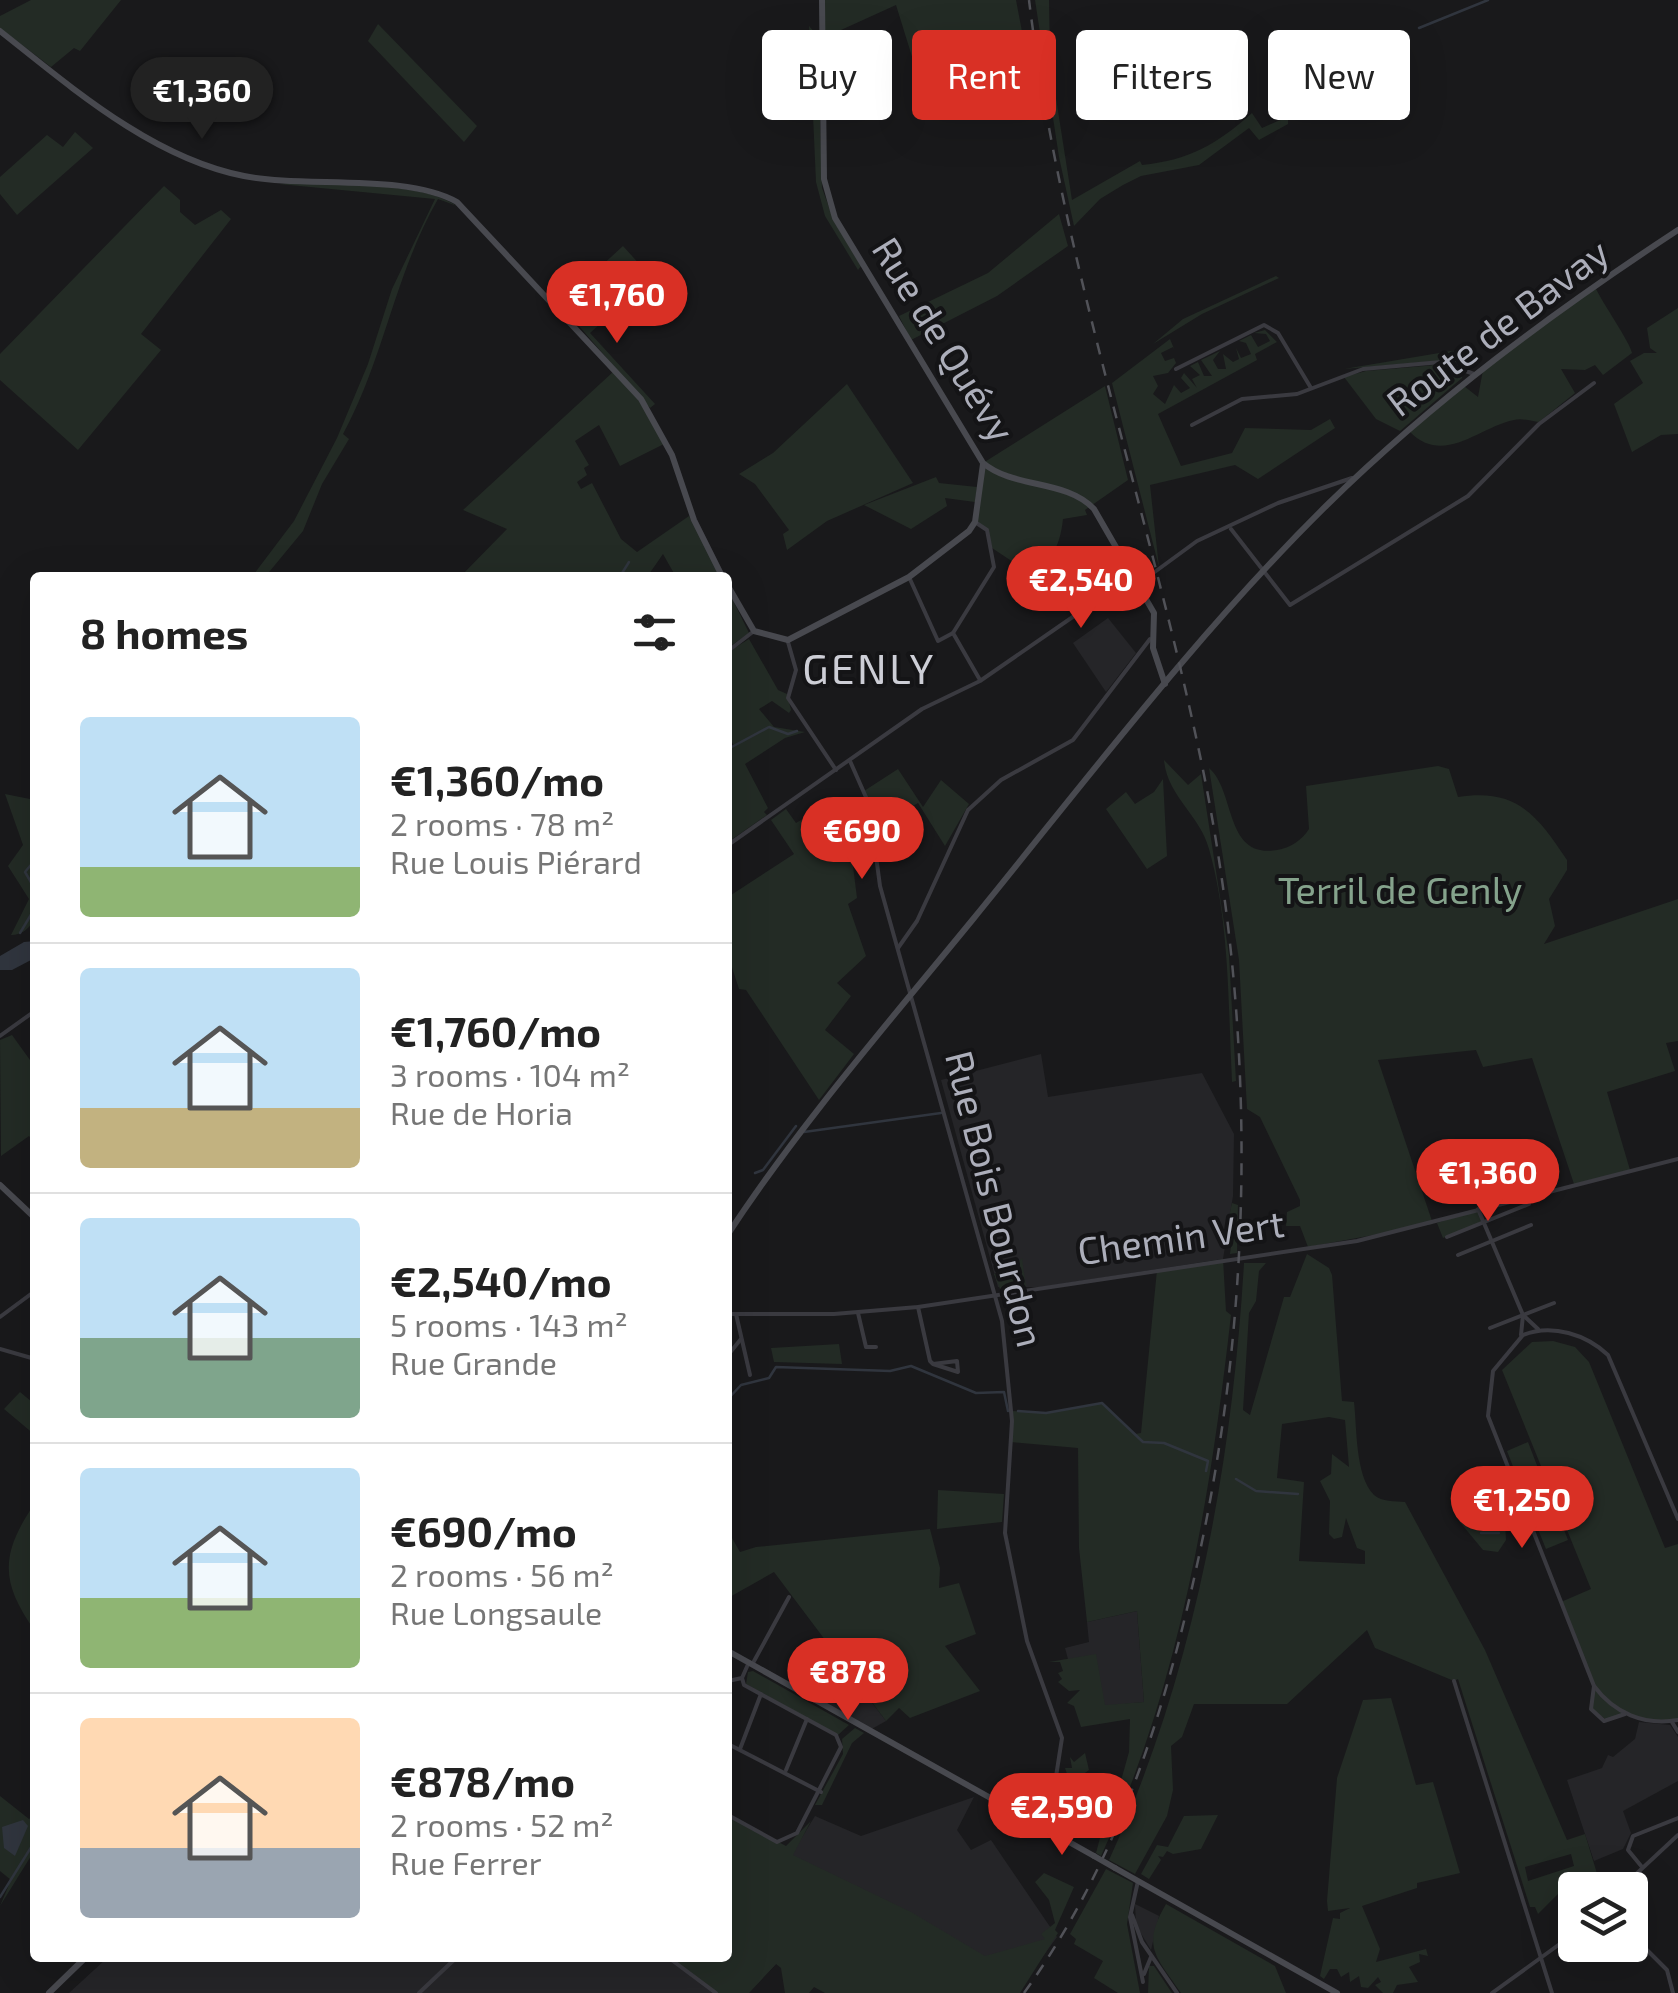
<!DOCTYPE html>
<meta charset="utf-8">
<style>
body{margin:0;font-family:"Exo 2",sans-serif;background:#f2f2f2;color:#222;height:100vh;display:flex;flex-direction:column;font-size:38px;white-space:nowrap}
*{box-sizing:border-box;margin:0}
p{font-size:32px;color:#767676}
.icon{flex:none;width:55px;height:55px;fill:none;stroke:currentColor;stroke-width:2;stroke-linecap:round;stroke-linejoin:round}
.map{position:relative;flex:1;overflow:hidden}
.drawer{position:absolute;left:30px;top:572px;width:702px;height:1390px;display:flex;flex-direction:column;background:#fff;border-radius:10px;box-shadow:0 10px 40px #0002}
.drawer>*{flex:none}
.guide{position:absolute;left:762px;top:30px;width:765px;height:90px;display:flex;gap:20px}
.buttons{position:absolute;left:1558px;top:1872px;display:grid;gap:20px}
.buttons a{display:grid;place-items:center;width:90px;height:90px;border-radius:10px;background:#fff;box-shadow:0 10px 40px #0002;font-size:50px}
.price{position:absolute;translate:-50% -85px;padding:0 22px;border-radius:35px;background:#d93025;color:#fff;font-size:32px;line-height:65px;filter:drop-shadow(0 2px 5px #0008)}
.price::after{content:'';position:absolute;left:50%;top:60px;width:30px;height:22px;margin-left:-15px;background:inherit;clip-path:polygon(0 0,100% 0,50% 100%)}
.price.active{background:#222;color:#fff}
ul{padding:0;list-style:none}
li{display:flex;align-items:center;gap:30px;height:250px;padding:0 50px}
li+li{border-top:2px solid #e0e0e0}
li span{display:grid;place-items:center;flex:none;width:280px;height:200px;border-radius:10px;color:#555}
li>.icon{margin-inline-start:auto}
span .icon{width:120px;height:120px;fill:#fffc;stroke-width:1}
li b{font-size:42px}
h2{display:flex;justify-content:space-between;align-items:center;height:120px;padding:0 50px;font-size:42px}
.chip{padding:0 35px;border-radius:10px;background:#fff;box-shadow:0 10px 40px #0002;font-size:35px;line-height:90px}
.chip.active{background:#d93025;color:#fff}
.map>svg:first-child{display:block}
.built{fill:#252528}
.green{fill:#232b25;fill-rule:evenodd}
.water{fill:#30353e}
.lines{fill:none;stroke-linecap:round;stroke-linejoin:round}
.stream{stroke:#30353e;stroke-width:2.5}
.street{stroke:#3a3a40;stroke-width:4}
.secondary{stroke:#48494f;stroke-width:6}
.rail{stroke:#515258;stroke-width:2.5;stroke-dasharray:12 10;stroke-linecap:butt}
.secondary-bridge{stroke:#48494f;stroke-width:6}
.labels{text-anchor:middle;stroke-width:8;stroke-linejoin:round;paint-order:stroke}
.street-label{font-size:38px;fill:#acaeba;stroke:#141416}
.park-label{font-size:38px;fill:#85a38c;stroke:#141416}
.quarter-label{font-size:42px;letter-spacing:2.5px;fill:#cdced6;stroke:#141416}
</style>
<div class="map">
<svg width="1678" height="1993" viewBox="0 0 1678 1993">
<rect width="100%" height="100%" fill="#19191b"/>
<g class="built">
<polygon points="1108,618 1136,653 1106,692 1073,643"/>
<polygon points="1041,1054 1048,1097 1202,1073 1234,1134 1233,1196 1223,1259 1041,1287 998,1287 941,1080"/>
<polygon points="1137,1611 1144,1702 1105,1706 1068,1659 1065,1648 1089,1642 1087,1622"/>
<polygon points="833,1652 886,1721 868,1731 810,1697"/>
<polygon points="1639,1722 1670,1725 1678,1737 1678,1781 1623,1811 1631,1833 1623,1849 1594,1861 1567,1780 1602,1768 1608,1755 1613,1757 1635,1739"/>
<polygon points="974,1797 957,1830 971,1850 991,1840 1057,1937 1016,1993 776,1964 748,1993 69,1993 107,1958 728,1958 815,1816 861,1836"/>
<polygon points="1135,1904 1159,1916 1151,1950 1136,1925"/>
</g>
<g class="green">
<polygon points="31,0 121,0 80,51 74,48 51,67 0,28 0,16"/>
<polygon points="825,0 1016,0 1028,63 918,76 896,5 830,35 823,34"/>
<path d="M 1035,0 L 1049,0 L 1050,60 L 1072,200 L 1140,161 L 1142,165 C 1190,160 1217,144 1252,113 L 1262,128 L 1360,85 L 1370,79 L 1357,56 L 1387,41 L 1388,45 L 1362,57 L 1376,81 L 1288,120 L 1288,124 L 1259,140 L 1249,128 L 1199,165 L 1141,176 L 1123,185 L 1100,199 L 1074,226 L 1059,157 Z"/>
<polygon points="378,24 477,126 464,142 368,41"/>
<polygon points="809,26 818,36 822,188 834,221 861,266 858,270 825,216 816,182"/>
<polygon points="75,132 93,148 17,215 0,194 0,177 47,135 63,147"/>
<path d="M 293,183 C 338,186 420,181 457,206 L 438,199 C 394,276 384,359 343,434 L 349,439 L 322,484 L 303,531 L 265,577 L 251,578 L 294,521 L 337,438 L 368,364 L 392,289 L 435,199 L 279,184 Z"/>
<polygon points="164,186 180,200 180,212 195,225 221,210 231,219 141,334 161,350 78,450 0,380 0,354"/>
<polygon points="1059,214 1068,246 997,296 911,340 899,316 988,273"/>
<polygon points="623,246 651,277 590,333 655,404 650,408 560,304"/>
<polygon points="1276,276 1279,278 1202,314 1153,344 1183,319"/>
<path d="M 1595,287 C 1602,302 1631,344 1632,353 L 1603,375 L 1595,365 L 1585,370 L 1561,369 L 1575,393 L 1539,422 C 1532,421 1521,418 1514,420 C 1479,427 1444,466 1410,432 L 1464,386 L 1478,397 L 1483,370 Z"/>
<polygon points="1678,308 1678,434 1661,435 1632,452 1614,404 1643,383 1630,361 1644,353 1657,353 1650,348 1647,328"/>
<polygon points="1265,330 1277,342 1255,354 1257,360 1158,414 1181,466 1232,453 1245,428 1311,430 1330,419 1335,428 1258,479 1235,465 1150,485 1159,567 1112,383 1170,339 1175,351 1173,347 1161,353 1165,361 1174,358 1176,363 1168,373 1153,376 1158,386 1153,394 1165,404 1174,385 1181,393 1190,388 1181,378 1184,373 1197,388 1192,379 1200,375 1190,366 1198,362 1204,376 1212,376 1201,360 1220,351 1213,360 1218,369 1226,369 1223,354 1233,362 1239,359 1236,348 1241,358 1251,354 1246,343 1239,341 1251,335 1258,347 1270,341 1266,334 1254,333"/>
<polygon points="1451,351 1469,352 1475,359 1472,366 1446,360 1344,369"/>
<polygon points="1436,365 1463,372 1462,378 1400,431 1376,419 1344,377 1366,371"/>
<polygon points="613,372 638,399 664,444 620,466 599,425 575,441 589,465 584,468 587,475 577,482 581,489 592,483 621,539 637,552 689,516 721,577 676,577 663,554 647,577 459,578 507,529 463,510"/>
<polygon points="847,384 913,483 827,521 787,550 783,534 789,530 755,484 739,474 773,453"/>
<path d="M 1105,386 L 1128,480 L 1085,510 L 1087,515 L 1063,519 C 1060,549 1048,569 1020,581 L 1011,577 L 1016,564 L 992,548 L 987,530 L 975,522 L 983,463 Z"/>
<polygon points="936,477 939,483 977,487 975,502 945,498 947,506 911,529 864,505"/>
<polygon points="728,590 749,633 728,648"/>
<polygon points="749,639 778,690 787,694 791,710 789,713 772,701 759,709 774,727 805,732 785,738 745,764 768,808 764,812 767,815 728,842 728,749 734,746 728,734 728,652"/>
<path d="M 1164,760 L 1188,785 L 1201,774 L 1229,955 L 1236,1081 L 1232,1082 C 1228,1004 1230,924 1209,849 C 1200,815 1167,796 1164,760 Z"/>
<path d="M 1438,766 L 1449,769 L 1458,797 C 1517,788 1537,815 1567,860 L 1567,870 L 1549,899 L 1555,926 L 1544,944 L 1678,899 L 1678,1041 L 1666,1043 L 1675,1071 L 1607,1092 L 1630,1170 L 1574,1184 L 1532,1058 L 1483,1067 L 1476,1050 L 1378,1060 L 1433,1224 L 1308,1247 L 1300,1226 L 1286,1226 L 1287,1212 L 1300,1206 L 1300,1200 L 1260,1117 L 1247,1109 L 1239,960 L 1209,768 C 1236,791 1224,859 1277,850 C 1290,848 1302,840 1309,829 L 1306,786 Z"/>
<path d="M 898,769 L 923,807 L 941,780 L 969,804 L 945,846 L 918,803 L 869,832 L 873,861 L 853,866 L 857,898 L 848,904 L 866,956 L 837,983 L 851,996 L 825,1030 L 854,1054 L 819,1100 L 746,990 L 739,989 L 728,955 L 728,897 L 794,854 L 771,820 L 786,809 L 796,823 L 813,813 L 818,822 L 808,828 L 815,842 C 841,826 835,816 868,804 L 864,791 Z"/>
<polygon points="1163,779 1167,856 1147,869 1106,809 1126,792 1135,804 1154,792"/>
<path d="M 5,794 L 35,800 L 35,917 C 31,927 23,935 11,935 L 29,899 L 8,866 L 23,845 Z"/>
<polygon points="12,1035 35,1067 35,1143 29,1136 1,1156 0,1040"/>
<polygon points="1232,1203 1238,1205 1237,1253 1230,1254 1231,1246 1223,1245"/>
<polygon points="1478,1209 1484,1222 1443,1238 1437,1223"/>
<path d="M 1307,1254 L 1329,1268 L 1332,1275 L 1342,1401 L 1354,1402 C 1357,1427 1355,1476 1374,1495 C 1382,1502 1395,1501 1405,1502 L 1485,1650 L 1567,1840 L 1585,1834 L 1602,1890 L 1590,1890 L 1579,1873 L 1538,1914 L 1535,1907 L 1530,1907 L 1458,1679 L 1454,1681 L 1375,1648 L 1367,1630 L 1287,1704 L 1194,1704 L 1182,1737 L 1171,1746 L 1173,1790 L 1167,1816 L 1135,1874 L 1109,1860 C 1194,1674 1232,1466 1244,1263 L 1266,1263 L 1259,1271 L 1256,1301 L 1249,1313 L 1243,1410 L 1250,1415 L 1284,1297 L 1290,1297 ZM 1329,1417 L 1345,1420 L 1349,1467 L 1332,1454 L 1331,1474 L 1320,1481 L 1330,1501 L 1329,1534 L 1334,1539 L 1342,1537 L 1346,1518 L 1357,1548 L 1365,1551 L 1365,1564 L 1299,1561 L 1304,1482 L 1277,1478 L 1282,1424 ZM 1571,1854 L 1574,1866 L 1528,1881 L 1525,1867 Z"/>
<polygon points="1022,1258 1026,1286 1000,1289 994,1274 1011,1271"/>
<path d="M 1223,1259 L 1226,1311 L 1231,1315 C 1210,1501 1180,1684 1101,1856 L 1096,1853 L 1100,1838 L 1082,1829 L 1097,1815 L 1095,1809 L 1075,1817 L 1072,1805 L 1057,1810 L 1058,1798 L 1072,1788 L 1065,1768 L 1072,1768 L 1070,1757 L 1074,1762 L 1085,1753 L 1089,1770 L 1082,1775 L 1094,1808 L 1115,1802 L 1129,1752 L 1130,1719 L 1081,1727 L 1074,1706 L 1067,1703 L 1080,1690 L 1069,1691 L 1058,1682 L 1062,1679 L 1058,1673 L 1063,1671 L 1060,1662 L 1049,1662 L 1096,1654 L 1105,1705 L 1144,1702 L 1137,1611 L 1087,1622 L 1079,1548 L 1078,1448 L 1011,1442 L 1012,1411 L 1046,1413 L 1102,1403 L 1135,1434 L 1141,1433 L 1157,1270 Z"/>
<polygon points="1553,1341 1575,1347 1589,1362 1665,1548 1678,1544 1678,1720 1645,1720 1625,1714 1608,1721 1591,1709 1594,1686 1561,1602 1591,1589 1502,1370 1532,1342"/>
<polygon points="839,1344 842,1364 774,1362 771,1348"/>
<polygon points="20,1392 32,1402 35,1399 35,1435 4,1409"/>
<polygon points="1528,1442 1548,1494 1528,1505 1507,1451"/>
<polygon points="938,1490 1004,1494 1002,1522 937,1529"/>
<polygon points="1551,1497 1568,1540 1546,1549 1529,1507"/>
<polygon points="1478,1500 1505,1521 1506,1540 1498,1552 1483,1550 1459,1521"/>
<path d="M 35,1503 L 35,1631 C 0,1582 0,1554 35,1503 Z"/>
<polygon points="930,1529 940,1568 939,1588 959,1583 976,1634 945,1646 980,1691 910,1718 899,1708 886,1721 774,1572 728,1598 728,1531 740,1552 756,1547"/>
<polygon points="753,1671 849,1725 838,1735 746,1684 748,1672"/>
<polygon points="1391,1698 1416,1785 1433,1782 1460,1873 1417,1883 1417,1888 1362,1906 1380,1949 1376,1962 1426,1949 1428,1956 1419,1954 1420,1962 1409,1967 1418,1982 1397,1985 1393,1993 1383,1993 1375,1985 1381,1982 1378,1977 1368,1988 1361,1987 1359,1976 1350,1982 1349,1972 1341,1977 1337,1969 1330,1969 1324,1979 1320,1976 1333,1918 1340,1919 1340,1913 1350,1908 1328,1911 1327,1901 1337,1778 1363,1700"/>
<polygon points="855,1728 864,1733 852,1743 822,1805 815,1805 843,1754 842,1739"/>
<polygon points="0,1796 29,1819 35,1815 35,1858 31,1856 0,1906 11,1880 0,1871"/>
<polygon points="728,1815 786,1846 811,1821 793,1855 911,1912 985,1956 1045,1939 1041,1934 1055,1923 1049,1900 1035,1882 1044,1873 1074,1887 1055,1930 1058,1933 1020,1993 825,1993 814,1987 809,1993 785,1993 781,1968 776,1964 749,1993 716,1993 669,1958 728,1958"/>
<polygon points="1218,1815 1201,1849 1173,1854 1167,1851 1163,1857 1158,1856 1161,1860 1149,1879 1141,1874 1157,1845 1168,1847 1184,1816"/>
<polygon points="1106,1869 1133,1883 1127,1924 1140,1993 1118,1993 1094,1978 1103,1961 1074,1944 1076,1939 1070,1934"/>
<path d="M 1166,1904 L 1275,1966 L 1286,1993 L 1181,1993 C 1156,1956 1141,1947 1166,1904 Z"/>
<polygon points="1149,1966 1154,1966 1172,1993 1148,1993"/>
</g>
<g class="water">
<polygon points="35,941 31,960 12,970 0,970 0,956 24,942"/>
<polygon points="23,1820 28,1826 15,1856 4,1848 2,1827"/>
</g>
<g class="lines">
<g class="stream">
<polyline points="1419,28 1488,0"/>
<polyline points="619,578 629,562"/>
<polyline points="728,749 769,727 788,734 797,731"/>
<polyline points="35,860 25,872 35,889"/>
<polyline points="20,933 35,908"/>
<polyline points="804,1132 941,1113"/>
<polyline points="755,1173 763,1170 796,1126"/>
<polyline points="728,1399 741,1385 769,1378 776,1367 890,1371 911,1366 976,1393 1004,1392 1008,1411"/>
<polyline points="1018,1411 1046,1413 1102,1403 1143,1442 1164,1443 1208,1461 1206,1471"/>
<polyline points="1236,1479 1256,1491 1298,1494"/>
<polyline points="1481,1533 1499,1533"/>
<polyline points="0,1897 35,1841"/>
</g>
<g class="street">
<polyline points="1176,369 1264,325 1278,333 1311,388"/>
<polyline points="1192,425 1242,399 1297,394 1363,369 1441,362 1474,374"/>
<polyline points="975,522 987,530 994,567 953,633 980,680"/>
<polyline points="1231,529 1290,605 1468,496 1539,424 1594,383"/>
<polyline points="909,577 938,641 953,633"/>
<polyline points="788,642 796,670 788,698 836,770"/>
<polyline points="728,651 754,631"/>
<polyline points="850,761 869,804 880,886 1002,1321 1012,1421 1005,1533 1027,1641 1062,1738 1048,1828"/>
<polyline points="728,845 922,709 980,681 1090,605 1125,585 1141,582 1197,541 1278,503 1352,478"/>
<polyline points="898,948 917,921 968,810 1001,780 1073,740 1150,639"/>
<polyline points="0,1036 32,1013"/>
<polyline points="1478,1209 1523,1315 1538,1329"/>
<polyline points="1447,1237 1529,1204"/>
<polyline points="1458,1255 1531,1225"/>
<polyline points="918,1307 930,1361 933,1364 958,1372 957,1361 933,1364"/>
<polyline points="858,1313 866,1347 876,1347"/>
<polyline points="728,1314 834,1314 918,1307 1357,1241 1678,1159"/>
<polyline points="736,1314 750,1375"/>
<polyline points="0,1317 35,1291"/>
<polyline points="1490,1328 1554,1303"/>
<polyline points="1521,1335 1523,1315"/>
<polyline points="0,1349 35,1359"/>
<polyline points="728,1355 741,1339"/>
<path d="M 1678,1519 L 1608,1355 C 1587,1335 1552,1323 1523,1335 L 1493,1371 L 1488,1416 L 1594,1686 C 1614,1713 1644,1726 1678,1720"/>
<polyline points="753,1663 789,1597"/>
<polyline points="728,1681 742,1678 749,1662"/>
<polyline points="1454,1681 1552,1993"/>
<polyline points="1594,1686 1591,1709 1604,1721 1625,1714"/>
<polyline points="1672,1722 1678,1732"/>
<polyline points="728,1744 821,1792"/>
<polyline points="740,1749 761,1694"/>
<polyline points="786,1770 807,1719"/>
<polyline points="728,1815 777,1842 797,1833 841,1747 836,1735 744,1685 742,1678"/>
<polyline points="1642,1867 1628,1850 1633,1836 1678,1818"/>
<polyline points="1138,1881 1130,1917 1143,1982"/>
<polyline points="1619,1890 1678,1835"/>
<polyline points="1132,1915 1142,1942 1177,1993"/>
<polyline points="1630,1933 1667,1970 1673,1993"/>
<polyline points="1602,1945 1603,1945"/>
<polyline points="669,1958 716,1993"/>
<polyline points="1144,1974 1151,1957"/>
<polyline points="419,1993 456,1958"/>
<polyline points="1492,1993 1575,1933"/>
</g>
<g class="secondary">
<path d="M 822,0 L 824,179 L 835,218 L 983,463 C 1014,489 1066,479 1094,509 L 1154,613 L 1153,648 L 1165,684"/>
<path d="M 0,31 C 71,87 152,158 244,176 C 304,188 406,173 457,202 L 641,399 L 672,455 L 694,520 L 723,578"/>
<polyline points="728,586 754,631 788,640 909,577 969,531 975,522 983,464"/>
<polyline points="0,1185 35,1218"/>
<path d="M 728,1234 C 801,1123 889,1022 974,918 C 1088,778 1198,632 1327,505 C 1434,400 1553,312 1678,230"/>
<polyline points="728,1651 1094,1856"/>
<polyline points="1115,1868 1337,1993"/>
<polyline points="49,1993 85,1958"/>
</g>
<path class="rail" d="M 1024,1993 C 1116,1865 1164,1717 1197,1565 C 1255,1303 1256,1028 1202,765 C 1149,509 1061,260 1029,0"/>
<polyline class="secondary-bridge" points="1094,1856 1115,1868"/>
</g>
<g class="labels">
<g class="street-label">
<text transform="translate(1498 328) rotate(-37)" y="13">Route de Bavay</text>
<text transform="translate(943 340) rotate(58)" y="13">Rue de Quévy</text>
<text transform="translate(994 1199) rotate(76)" y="13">Rue Bois Bourdon</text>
<text transform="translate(1181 1238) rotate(-8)" y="13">Chemin Vert</text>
</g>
<g class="park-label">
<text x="1400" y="904">Terril de Genly</text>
</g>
<g class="quarter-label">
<text x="869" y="684">GENLY</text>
</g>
</g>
</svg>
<div class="buttons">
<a><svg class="icon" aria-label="layers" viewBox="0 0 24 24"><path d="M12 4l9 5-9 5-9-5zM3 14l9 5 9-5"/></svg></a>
</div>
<b class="price active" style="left:202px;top:142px">€1,360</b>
<b class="price" style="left:617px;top:346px">€1,760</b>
<b class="price" style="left:1081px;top:631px">€2,540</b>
<b class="price" style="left:862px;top:882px">€690</b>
<b class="price" style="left:1488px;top:1224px">€1,360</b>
<b class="price" style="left:1522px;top:1551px">€1,250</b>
<b class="price" style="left:848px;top:1723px">€878</b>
<b class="price" style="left:1062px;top:1858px">€2,590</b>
<div class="guide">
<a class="chip">Buy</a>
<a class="chip active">Rent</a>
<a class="chip">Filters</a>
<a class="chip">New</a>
</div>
<section class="drawer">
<h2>8 homes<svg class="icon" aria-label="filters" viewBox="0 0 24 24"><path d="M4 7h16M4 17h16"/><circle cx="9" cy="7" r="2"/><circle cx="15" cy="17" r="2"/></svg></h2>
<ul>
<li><span style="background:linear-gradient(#bfe0f5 75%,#8fb573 0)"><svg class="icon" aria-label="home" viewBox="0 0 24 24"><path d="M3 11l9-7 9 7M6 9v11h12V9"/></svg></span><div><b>€1,360/mo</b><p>2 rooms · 78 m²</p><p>Rue Louis Piérard</p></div></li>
<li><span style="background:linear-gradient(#bfe0f5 70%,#c2b280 0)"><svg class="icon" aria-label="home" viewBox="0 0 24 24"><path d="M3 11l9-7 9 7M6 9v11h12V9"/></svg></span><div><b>€1,760/mo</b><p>3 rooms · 104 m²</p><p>Rue de Horia</p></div></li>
<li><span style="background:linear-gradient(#bfe0f5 60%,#7fa58c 0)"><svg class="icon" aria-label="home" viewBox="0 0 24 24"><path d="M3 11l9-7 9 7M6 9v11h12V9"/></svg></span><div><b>€2,540/mo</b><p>5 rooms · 143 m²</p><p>Rue Grande</p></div></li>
<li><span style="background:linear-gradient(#bfe0f5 65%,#8fb573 0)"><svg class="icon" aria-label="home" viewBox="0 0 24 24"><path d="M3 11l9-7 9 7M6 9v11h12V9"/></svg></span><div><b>€690/mo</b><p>2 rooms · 56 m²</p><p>Rue Longsaule</p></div></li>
<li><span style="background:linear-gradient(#ffd9b3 65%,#9aa5b1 0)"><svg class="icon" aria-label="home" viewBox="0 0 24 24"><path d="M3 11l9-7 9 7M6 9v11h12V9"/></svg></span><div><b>€878/mo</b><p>2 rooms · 52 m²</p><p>Rue Ferrer</p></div></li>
</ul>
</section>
</div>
